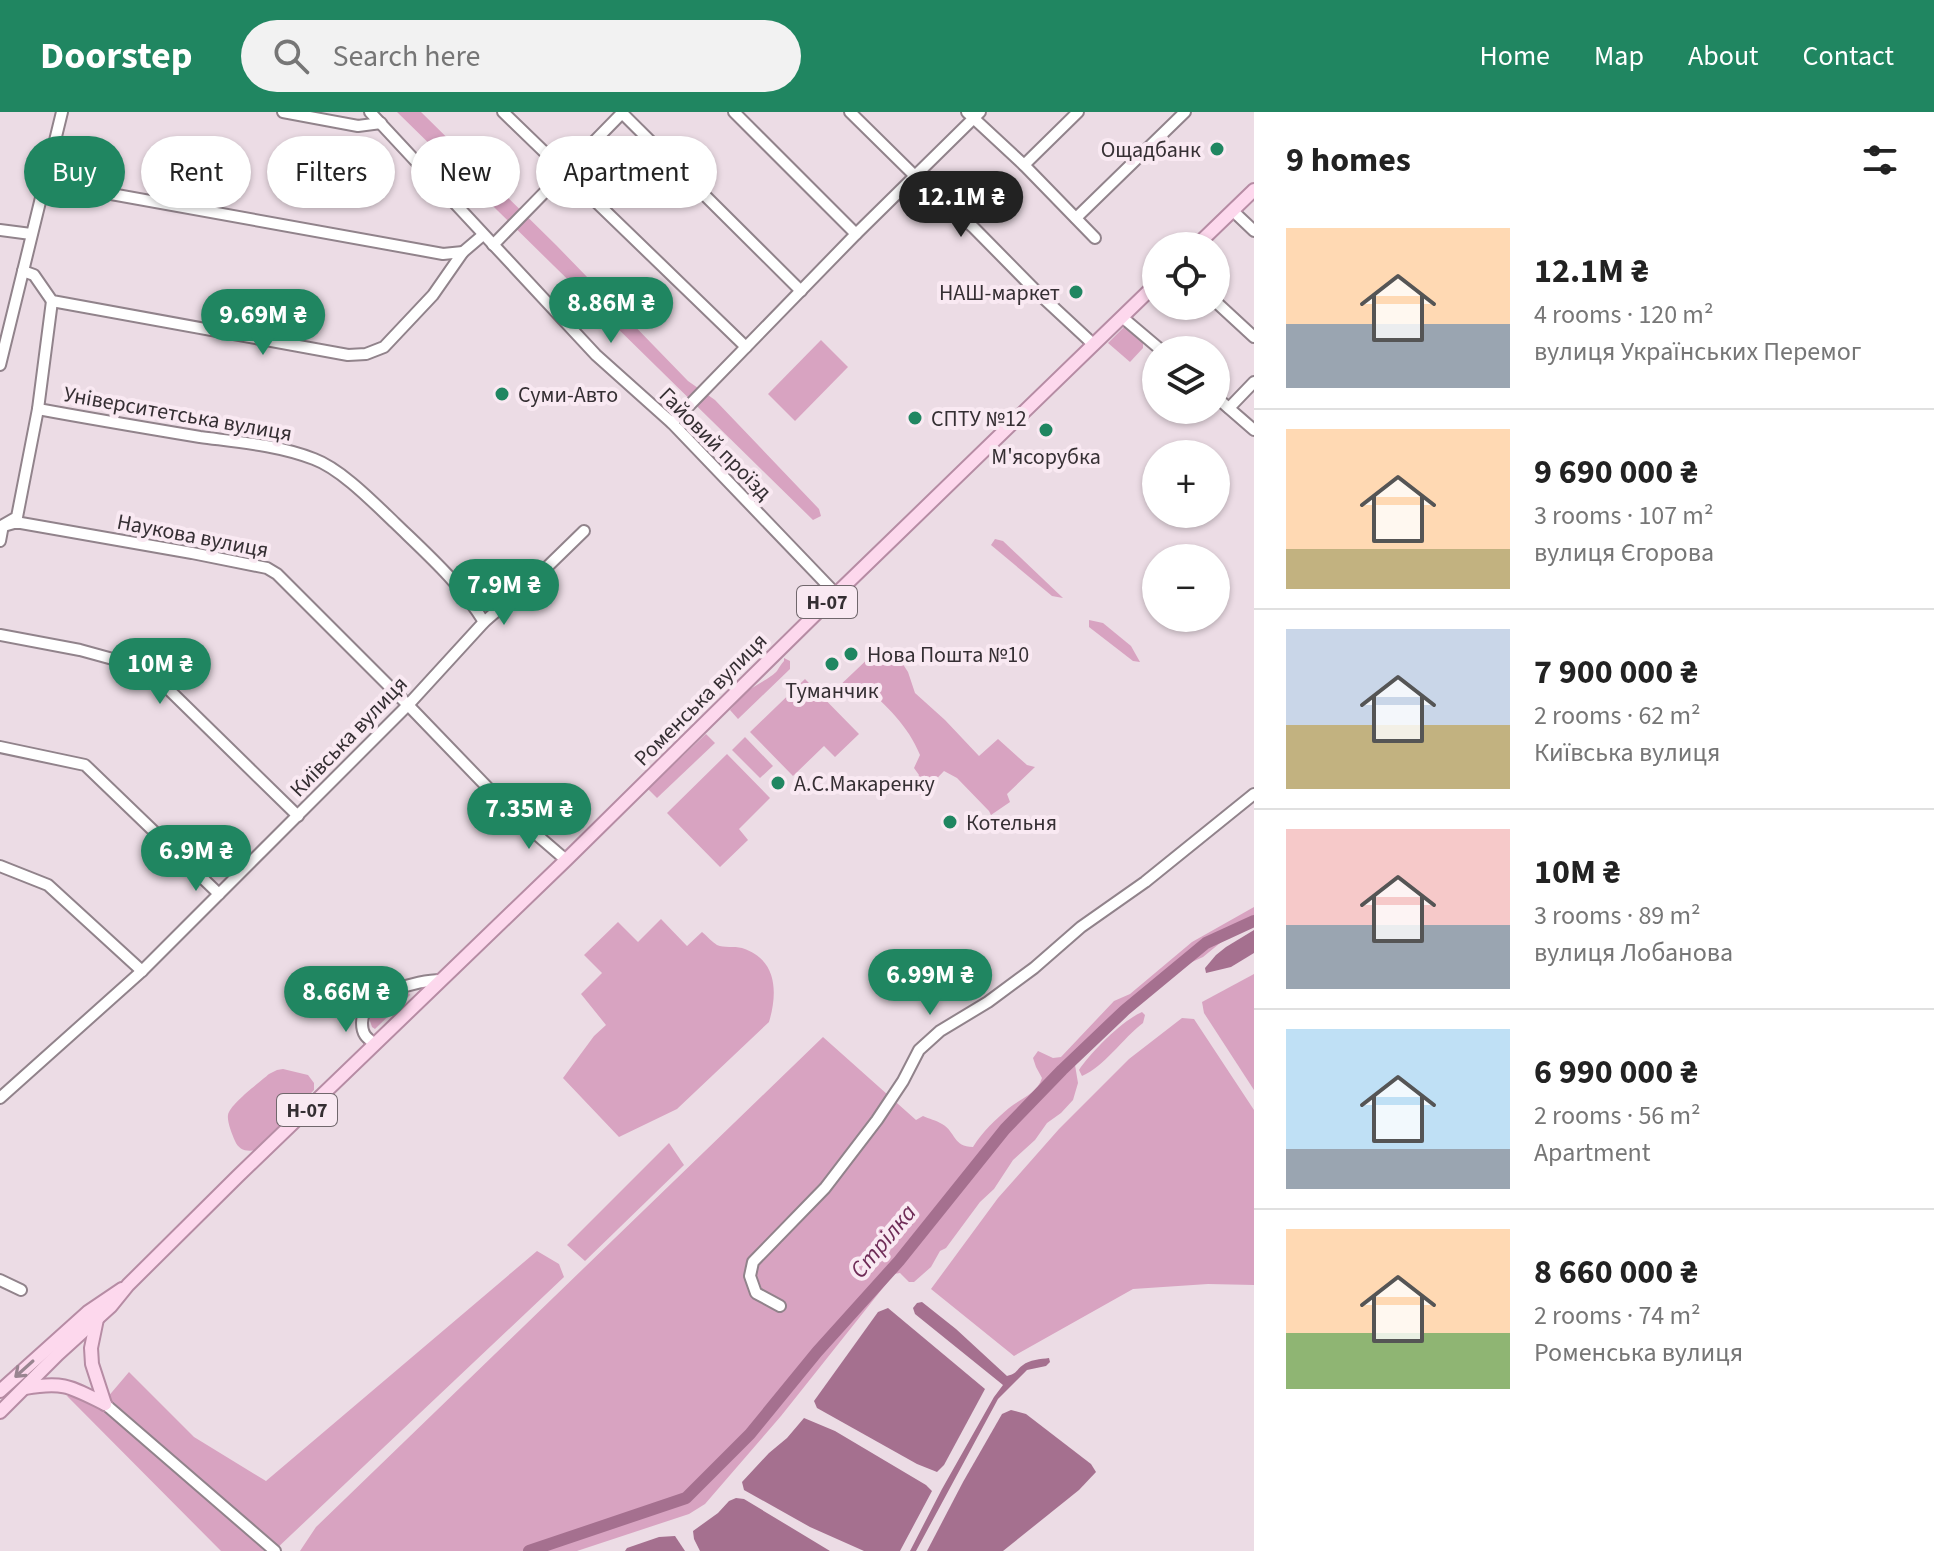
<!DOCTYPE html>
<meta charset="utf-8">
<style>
body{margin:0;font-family:"Source Sans 3",sans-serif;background:#f2f2f2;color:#222;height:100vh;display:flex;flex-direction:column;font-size:30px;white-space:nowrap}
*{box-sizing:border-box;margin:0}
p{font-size:26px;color:#767676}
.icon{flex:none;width:44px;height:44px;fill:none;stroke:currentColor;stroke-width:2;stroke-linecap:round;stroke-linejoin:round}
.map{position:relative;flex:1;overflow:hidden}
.drawer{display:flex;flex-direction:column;background:#fff;width:680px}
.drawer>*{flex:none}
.banner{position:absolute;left:24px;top:24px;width:760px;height:72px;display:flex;gap:16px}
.tools{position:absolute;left:1142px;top:120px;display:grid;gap:16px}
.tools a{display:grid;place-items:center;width:88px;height:88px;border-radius:50%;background:#fff;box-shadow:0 2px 6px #0004;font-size:40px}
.price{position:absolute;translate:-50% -68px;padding:0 18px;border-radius:28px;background:#208661;color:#fff;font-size:26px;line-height:52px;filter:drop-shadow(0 2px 4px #0008)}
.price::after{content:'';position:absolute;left:50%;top:48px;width:24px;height:18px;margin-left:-12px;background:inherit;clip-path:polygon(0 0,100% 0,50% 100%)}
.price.selected{background:#222;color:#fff}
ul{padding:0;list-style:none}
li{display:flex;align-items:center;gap:24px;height:200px;padding:0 32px}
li+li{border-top:2px solid #e0e0e0}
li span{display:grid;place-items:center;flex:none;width:224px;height:160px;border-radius:0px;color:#555}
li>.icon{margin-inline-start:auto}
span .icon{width:96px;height:96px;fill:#fffc;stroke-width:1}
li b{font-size:34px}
h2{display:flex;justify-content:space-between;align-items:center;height:96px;padding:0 32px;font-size:34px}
.tag{padding:0 28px;border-radius:36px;background:#fff;box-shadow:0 2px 6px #0004;font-size:28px;line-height:72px}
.tag.selected{background:#208661;color:#fff}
header{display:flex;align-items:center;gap:48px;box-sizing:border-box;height:112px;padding:0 40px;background:#208661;color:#fff}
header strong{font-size:38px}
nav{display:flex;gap:44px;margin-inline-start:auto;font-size:28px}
.search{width:560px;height:72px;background:#f2f2f2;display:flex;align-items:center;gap:20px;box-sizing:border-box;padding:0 28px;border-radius:44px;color:#767676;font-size:30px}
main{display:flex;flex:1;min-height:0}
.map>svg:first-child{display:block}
.green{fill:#d8a3c1}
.water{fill:#a5708f}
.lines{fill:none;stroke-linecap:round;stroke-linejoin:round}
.river{stroke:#a5708f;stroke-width:12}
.minor-casing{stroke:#91838b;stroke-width:14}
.major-casing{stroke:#b68ca4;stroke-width:16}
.minor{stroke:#fff;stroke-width:10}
.major{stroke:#fdd8ed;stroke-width:12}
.oneway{stroke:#998490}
.poi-dot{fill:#208661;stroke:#f9e9f2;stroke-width:3}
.labels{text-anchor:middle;stroke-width:8;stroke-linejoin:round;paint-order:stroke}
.shield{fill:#f9e9f2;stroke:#70676c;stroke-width:2}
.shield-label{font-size:20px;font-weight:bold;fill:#352f33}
.poi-label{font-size:22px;fill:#352f33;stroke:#f9e9f2;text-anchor:start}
.street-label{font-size:22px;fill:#352f33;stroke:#f9e9f2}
.water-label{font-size:24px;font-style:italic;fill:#6f2c57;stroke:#f9e9f2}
</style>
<header>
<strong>Doorstep</strong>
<div class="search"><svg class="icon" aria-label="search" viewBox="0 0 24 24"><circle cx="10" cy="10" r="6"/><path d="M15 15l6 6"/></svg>Search here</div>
<nav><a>Home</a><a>Map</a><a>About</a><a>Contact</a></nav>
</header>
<main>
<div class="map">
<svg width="1254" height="1439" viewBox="0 0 1254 1439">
<rect width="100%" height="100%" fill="#ecdce5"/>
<g class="green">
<polygon points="397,0 421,0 556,133 688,269 715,288 819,397 821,404 813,408"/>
<polygon points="1124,215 1143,230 1143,236 1130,250 1108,231"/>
<polygon points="821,228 848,255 795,309 768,282"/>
<polygon points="995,427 1003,429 1063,486 1052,484 991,433"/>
<polygon points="1089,508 1103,511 1131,534 1140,550 1133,549 1089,515"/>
<path d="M 893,537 L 908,560 L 915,581 L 945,608 L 979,644 L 998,627 L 1027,653 L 1035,655 L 1007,682 L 1010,690 L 991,703 L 989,699 L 957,666 L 944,659 L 921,683 L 911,680 L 919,663 L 914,656 L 920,643 C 908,613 886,594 863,572 L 847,585 L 834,579 L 875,540 Z"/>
<path d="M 784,546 L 790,549 L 790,557 L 738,607 L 730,598 C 736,592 742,583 749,578 C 756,573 772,565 777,559 C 779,556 781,552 784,549 Z"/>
<polygon points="805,567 859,622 835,645 824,634 793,664 750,620"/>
<polygon points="706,622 715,631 657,686 648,677"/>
<polygon points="745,625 773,654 760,666 732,638"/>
<polygon points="727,642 770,686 739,717 748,728 720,755 667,701"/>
<path d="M 1254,795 L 1254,812 L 1225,827 L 1203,845 L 1181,855 L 1171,865 L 1132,892 L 1122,903 L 1114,907 L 1107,922 L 1075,953 L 1078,971 L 1073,988 L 1061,1001 L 1047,1011 L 1035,1028 L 1013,1048 L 994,1077 L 980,1090 L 946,1136 L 940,1139 L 931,1155 L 914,1170 L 909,1170 L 900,1161 L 894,1162 L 781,1304 L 705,1392 L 689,1402 L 577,1439 L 300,1439 L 316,1415 L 823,925 L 916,1008 L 923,1004 C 929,1007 936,1008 942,1012 C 956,1020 953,1035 973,1035 C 982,1020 996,1007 1009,996 C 1021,986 1037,982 1042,966 L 1036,955 L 1033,946 L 1038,939 L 1053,946 L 1061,945 L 1114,889 L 1130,882 L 1192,830 Z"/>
<path d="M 661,807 L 687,834 L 702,820 C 707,824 712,830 717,833 C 724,836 734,834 742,836 C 777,847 778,880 769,910 L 677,997 L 619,1025 L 563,966 L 594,924 L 606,913 L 581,882 L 602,861 L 584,843 L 618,810 L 638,830 Z"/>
<polygon points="1254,862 1254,978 1204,901 1202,890"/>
<polygon points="409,881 410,883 375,917 372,915 369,906 377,896"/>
<path d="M 1142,900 L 1145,903 L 1143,911 C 1123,926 1104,955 1082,964 L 1079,958 C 1090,941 1123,908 1142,900 Z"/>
<polygon points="1182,906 1194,907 1254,998 1254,1173 1208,1172 1133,1177 1014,1244 931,1177 998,1086 1059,1017 1129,947"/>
<path d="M 283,957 L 308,963 L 314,971 L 314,978 L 256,1038 C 246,1040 239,1038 235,1029 C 232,1022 227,1010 228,1003 C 230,992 260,970 269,962 L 277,958 Z"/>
<polygon points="669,1031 684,1053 585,1149 567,1133"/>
<polygon points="537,1139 559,1152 564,1165 274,1439 221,1439 67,1284 76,1280 101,1293 129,1260 194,1325 266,1369"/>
</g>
<g class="water">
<polygon points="1254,818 1254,841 1231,855 1206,861 1205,856 1216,843 1226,835"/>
<path d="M 922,1190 L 956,1217 L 1007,1264 C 1017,1262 1016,1258 1023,1253 C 1029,1248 1041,1247 1049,1246 L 1050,1250 L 1046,1254 L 1027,1258 L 998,1287 L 916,1439 L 910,1439 L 942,1377 L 994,1285 L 1003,1273 L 915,1202 L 913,1196 L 917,1191 Z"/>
<polygon points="888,1196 985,1277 944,1353 937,1360 917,1352 817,1296 814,1289 878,1200"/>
<polygon points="1011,1298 1026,1302 1091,1352 1096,1360 1079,1378 1003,1439 927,1439 963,1370 1002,1302"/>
<polygon points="804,1306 835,1319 926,1373 932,1379 900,1439 864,1439 810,1415 744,1378 742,1370 769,1341 787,1326"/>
<polygon points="736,1386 744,1387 830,1439 700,1439 694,1427 693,1419 718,1401 729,1389"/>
<polygon points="675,1424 685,1439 625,1439 627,1436 659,1425"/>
</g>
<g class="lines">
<polyline class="river" points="529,1439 686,1386 750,1322 817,1240 899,1149 1005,1017 1062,958 1125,898 1206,831 1254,809"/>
<defs>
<g id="minor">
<polyline points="283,0 358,14 381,11"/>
<polyline points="370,0 596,243 672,311 836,482"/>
<polyline points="503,0 746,235"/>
<polyline points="621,0 801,179"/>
<polyline points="734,0 856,122"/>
<polyline points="850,0 915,64 974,116 1037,180 1093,232"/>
<polyline points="967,0 1024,53 1095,126"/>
<polyline points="1024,53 1078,0"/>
<polyline points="89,78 443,142 463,140"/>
<polyline points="1233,99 1254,119"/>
<polyline points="1076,106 1185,0"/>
<polyline points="0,118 31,122"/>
<polyline points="493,133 623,0"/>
<polyline points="23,159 34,163 52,189 348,243 366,242 384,235 433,183 463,140 483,123"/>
<polyline points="1216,190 1254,225"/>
<polyline points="1122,205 1161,238"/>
<polyline points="0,253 62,0"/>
<polyline points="1216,285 1254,318"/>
<polyline points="1229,296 1254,270"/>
<path d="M 38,297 C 92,307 146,316 200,325 C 238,330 278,333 314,347 C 341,357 373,390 395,411 C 427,442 461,472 484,510"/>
<polyline points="672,311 856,122 980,0"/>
<polyline points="0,415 14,411 21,411 192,441 267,456 277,462 408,593 515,704 566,748"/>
<polyline points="0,429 3,413 17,405 38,297 52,189"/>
<polyline points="0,523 80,538 131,552 159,568 298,704"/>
<polyline points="0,635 85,653 219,782"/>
<polyline points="0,754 48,773 142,859"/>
<path d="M 375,932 C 367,926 362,923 362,911 C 362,882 418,868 441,868"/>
<polyline points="0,986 142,859 408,593 484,510 546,456 584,419"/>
<polyline points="0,1168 21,1178"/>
<polyline points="780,1194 756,1181 750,1164 753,1150 825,1076 877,1008 903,969 919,938 940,919 988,890 1034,856 1081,815 1145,770 1254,682"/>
<polyline points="105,1292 275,1439"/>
</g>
<g id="major">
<polyline points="1196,134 1254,78"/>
<polyline points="97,1207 91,1236 92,1252 105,1292"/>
<path d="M 25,1276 C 64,1269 71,1275 105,1292"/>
<polyline points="0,1279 88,1200 122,1177"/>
<polyline points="0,1300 58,1242 111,1194 128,1173 238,1064 566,748 836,482 1156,172"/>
</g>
</defs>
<use href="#minor" class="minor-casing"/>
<use href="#major" class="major-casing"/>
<use href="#minor" class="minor"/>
<use href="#major" class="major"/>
</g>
<defs><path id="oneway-shaft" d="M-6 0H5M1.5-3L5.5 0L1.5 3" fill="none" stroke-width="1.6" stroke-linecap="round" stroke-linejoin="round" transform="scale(2)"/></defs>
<use class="oneway" href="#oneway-shaft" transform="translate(24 1257) rotate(138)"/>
<g class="poi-dot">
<circle cx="1217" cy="37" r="8"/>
<circle cx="1076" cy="180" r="8"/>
<circle cx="502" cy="282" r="8"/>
<circle cx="915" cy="306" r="8"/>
<circle cx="1046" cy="318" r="8"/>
<circle cx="851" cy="542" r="8"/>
<circle cx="832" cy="552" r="8"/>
<circle cx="778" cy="671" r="8"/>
<circle cx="950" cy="710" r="8"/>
</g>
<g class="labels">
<g class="shield">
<rect x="797" y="474" width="60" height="32" rx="6"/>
<rect x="277" y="982" width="60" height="32" rx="6"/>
</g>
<g class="shield-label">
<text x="827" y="497">Н-07</text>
<text x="307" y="1005">Н-07</text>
</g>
<g class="poi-label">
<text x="1201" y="45" text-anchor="end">Ощадбанк</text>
<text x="1060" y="188" text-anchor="end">НАШ-маркет</text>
<text x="518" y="290">Суми-Авто</text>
<text x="931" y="314">СПТУ №12</text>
<text x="1046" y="352" text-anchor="middle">М'ясорубка</text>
<text x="867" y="550">Нова Пошта №10</text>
<text x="832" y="586" text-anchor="middle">Туманчик</text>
<text x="794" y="679">А.С.Макаренку</text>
<text x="966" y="718">Котельня</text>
</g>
<g class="street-label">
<text transform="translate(178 301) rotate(10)" y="8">Університетська вулиця</text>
<text transform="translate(716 331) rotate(45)" y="8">Гайовий проїзд</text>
<text transform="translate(193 423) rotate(11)" y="8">Наукова вулиця</text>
<text transform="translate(700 587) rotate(-45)" y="8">Роменська вулиця</text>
<text transform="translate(348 624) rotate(-46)" y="8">Київська вулиця</text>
</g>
<g class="water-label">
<text transform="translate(883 1129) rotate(-50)" y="8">Стрілка</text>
</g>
</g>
</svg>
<div class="tools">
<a><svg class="icon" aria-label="locate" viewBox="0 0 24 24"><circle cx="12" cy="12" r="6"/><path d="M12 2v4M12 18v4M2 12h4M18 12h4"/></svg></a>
<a><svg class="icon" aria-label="layers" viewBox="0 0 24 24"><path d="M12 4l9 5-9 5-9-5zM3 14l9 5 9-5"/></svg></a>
<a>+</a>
<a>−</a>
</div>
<b class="price selected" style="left:961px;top:127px">12.1M ₴</b>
<b class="price" style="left:611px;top:233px">8.86M ₴</b>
<b class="price" style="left:263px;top:245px">9.69M ₴</b>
<b class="price" style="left:504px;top:515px">7.9M ₴</b>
<b class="price" style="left:160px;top:594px">10M ₴</b>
<b class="price" style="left:529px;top:739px">7.35M ₴</b>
<b class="price" style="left:196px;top:781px">6.9M ₴</b>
<b class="price" style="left:930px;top:905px">6.99M ₴</b>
<b class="price" style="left:346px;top:922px">8.66M ₴</b>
<div class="banner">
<a class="tag selected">Buy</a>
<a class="tag">Rent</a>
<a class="tag">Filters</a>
<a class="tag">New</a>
<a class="tag">Apartment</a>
</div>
</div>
<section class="drawer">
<h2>9 homes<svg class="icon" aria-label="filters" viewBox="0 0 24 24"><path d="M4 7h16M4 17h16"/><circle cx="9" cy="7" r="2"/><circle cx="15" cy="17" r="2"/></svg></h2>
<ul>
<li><span style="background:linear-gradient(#ffd9b3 60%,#9aa5b1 0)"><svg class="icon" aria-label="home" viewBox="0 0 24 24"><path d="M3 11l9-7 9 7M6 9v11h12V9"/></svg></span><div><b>12.1M ₴</b><p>4 rooms · 120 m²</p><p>вулиця Українських Перемог</p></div></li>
<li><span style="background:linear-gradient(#ffd9b3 75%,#c2b280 0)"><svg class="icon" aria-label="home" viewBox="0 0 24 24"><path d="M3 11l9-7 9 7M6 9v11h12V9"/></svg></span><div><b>9 690 000 ₴</b><p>3 rooms · 107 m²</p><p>вулиця Єгорова</p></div></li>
<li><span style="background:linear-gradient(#c9d6e8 60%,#c2b280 0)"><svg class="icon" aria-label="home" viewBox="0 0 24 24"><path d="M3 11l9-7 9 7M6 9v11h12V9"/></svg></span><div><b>7 900 000 ₴</b><p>2 rooms · 62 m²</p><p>Київська вулиця</p></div></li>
<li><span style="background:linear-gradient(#f6c9c9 60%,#9aa5b1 0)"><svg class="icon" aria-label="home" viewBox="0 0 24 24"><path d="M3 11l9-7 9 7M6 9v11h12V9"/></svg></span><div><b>10M ₴</b><p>3 rooms · 89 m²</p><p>вулиця Лобанова</p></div></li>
<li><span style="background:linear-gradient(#bfe0f5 75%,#9aa5b1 0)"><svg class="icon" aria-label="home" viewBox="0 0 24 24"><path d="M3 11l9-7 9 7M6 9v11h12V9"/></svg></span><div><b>6 990 000 ₴</b><p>2 rooms · 56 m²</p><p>Apartment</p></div></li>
<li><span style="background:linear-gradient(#ffd9b3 65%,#8fb573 0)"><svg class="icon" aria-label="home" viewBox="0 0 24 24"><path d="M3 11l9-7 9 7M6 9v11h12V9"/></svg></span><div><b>8 660 000 ₴</b><p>2 rooms · 74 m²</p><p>Роменська вулиця</p></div></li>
</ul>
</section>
</main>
